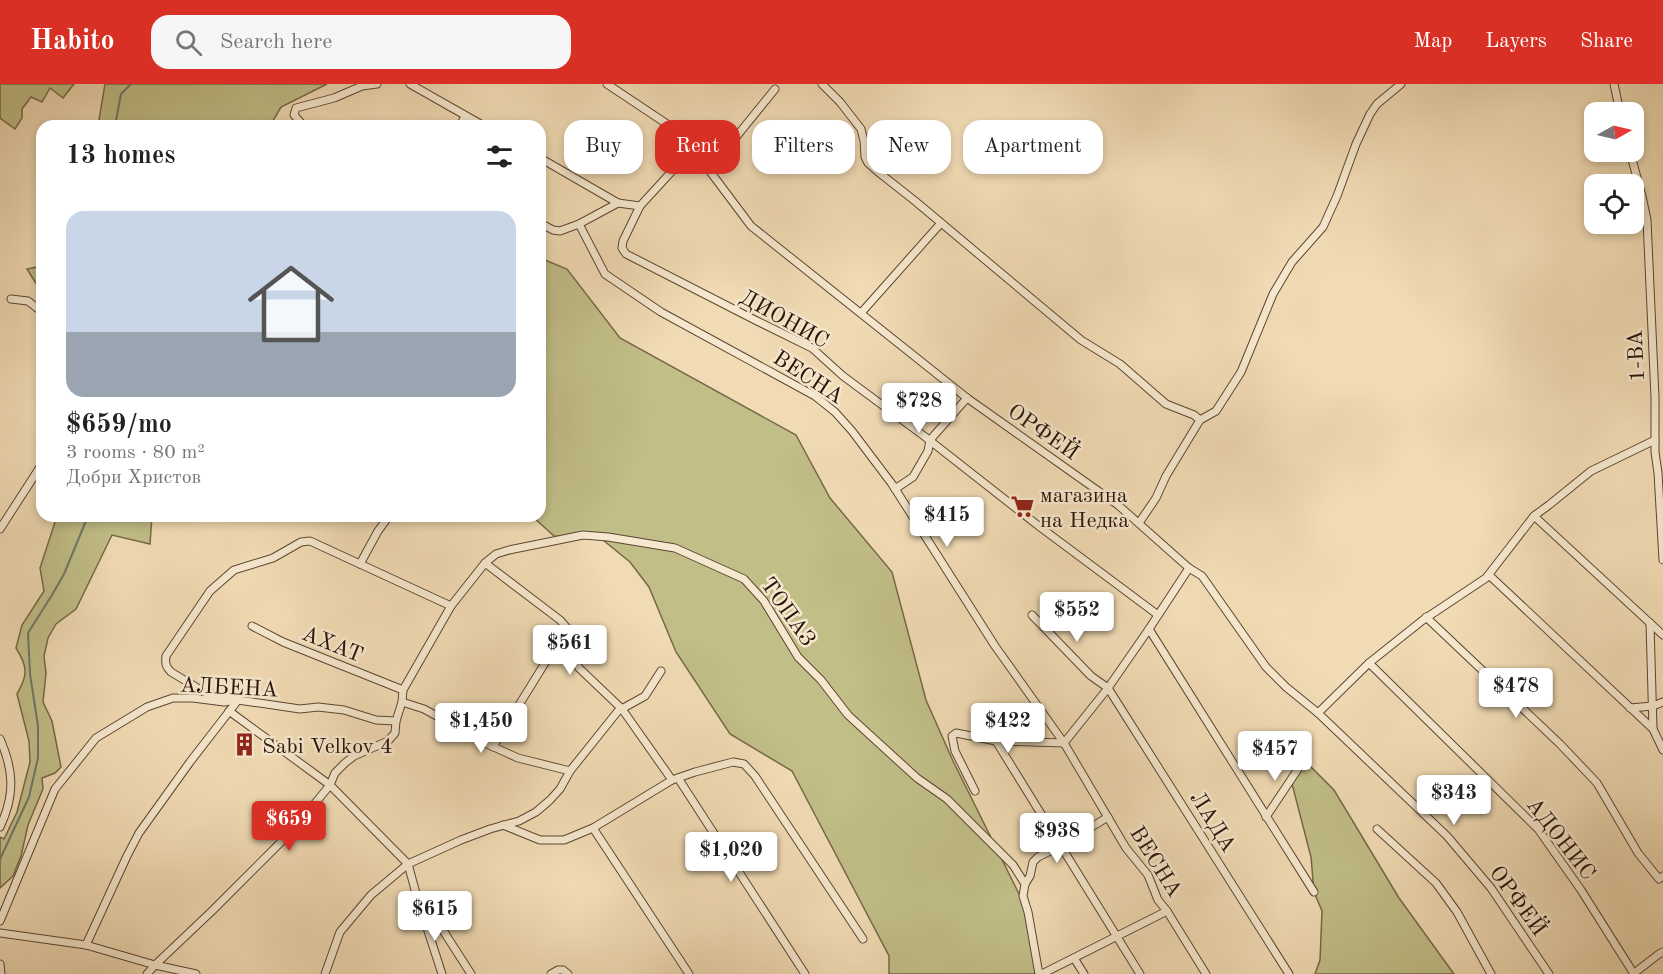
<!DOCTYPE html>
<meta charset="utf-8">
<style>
body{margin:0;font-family:"Old Standard TT",serif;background:#f6f6f6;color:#222;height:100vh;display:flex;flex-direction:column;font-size:22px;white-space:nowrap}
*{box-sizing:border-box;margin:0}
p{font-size:20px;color:#767676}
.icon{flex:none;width:33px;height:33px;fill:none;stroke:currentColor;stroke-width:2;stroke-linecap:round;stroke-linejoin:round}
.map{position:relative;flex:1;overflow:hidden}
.details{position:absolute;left:36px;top:36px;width:510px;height:402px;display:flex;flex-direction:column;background:#fff;border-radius:18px;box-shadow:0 3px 9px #0003}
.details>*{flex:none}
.guide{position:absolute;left:564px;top:36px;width:570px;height:54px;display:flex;gap:12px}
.needle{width:39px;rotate:82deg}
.tools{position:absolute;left:1584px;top:18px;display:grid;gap:12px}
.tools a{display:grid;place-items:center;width:60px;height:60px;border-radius:12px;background:#fff;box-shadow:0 3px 9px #0003;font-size:30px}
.price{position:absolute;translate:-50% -51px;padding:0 14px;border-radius:6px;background:#fff;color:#222;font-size:20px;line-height:39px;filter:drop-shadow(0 2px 3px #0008)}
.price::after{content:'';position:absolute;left:50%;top:36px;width:18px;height:14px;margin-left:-9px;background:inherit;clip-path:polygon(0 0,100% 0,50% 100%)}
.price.on{background:#d93025;color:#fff}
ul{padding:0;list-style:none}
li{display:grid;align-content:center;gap:12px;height:318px;padding:0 30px}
li span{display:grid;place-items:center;height:186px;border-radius:18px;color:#555}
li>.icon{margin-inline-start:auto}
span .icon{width:108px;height:108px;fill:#fffc;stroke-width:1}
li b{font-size:26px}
h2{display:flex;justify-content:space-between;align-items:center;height:72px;padding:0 30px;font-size:26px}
.chip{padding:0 21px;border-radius:18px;background:#fff;box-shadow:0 3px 9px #0003;font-size:21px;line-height:54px}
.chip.on{background:#d93025;color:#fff}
header{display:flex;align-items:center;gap:36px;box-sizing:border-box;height:84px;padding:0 30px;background:#d93025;color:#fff}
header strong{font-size:28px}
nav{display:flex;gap:33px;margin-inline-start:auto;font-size:21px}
.search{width:420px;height:54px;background:#f6f6f6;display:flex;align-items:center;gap:15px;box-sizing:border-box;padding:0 21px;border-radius:18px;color:#767676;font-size:22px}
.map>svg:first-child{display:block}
.green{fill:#c1be88;stroke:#766848;stroke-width:1.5}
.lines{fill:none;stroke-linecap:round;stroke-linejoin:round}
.stream{stroke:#6e786a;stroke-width:2}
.street-casing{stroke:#5c4533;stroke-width:9}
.street{stroke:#f6e8ce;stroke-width:7}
.labels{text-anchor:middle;stroke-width:5;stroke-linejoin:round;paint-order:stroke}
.street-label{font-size:22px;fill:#2b1308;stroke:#f6e8ce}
.poi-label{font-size:22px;fill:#2b1308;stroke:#f6e8ce;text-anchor:start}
</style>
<header>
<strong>Habito</strong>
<div class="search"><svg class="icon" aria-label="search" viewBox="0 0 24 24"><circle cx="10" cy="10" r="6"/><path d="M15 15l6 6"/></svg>Search here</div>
<nav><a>Map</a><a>Layers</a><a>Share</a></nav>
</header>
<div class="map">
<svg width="1663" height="890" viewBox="0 0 1663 890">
<rect width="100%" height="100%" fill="#f1dbb4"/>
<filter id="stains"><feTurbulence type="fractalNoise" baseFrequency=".00333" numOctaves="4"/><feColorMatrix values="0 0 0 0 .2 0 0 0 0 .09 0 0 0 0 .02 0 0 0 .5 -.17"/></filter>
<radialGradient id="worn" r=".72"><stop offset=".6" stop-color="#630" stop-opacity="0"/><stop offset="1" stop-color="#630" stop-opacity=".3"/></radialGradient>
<g class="green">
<polygon points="0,0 74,0 63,14 50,4 42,18 31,13 22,25 22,34 15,45 0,34"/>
<polygon points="105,0 327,0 281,23 270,42 98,42"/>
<polygon points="540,174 567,185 620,254 796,351 830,414 892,488 926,616 953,677 1028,828 1040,890 889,890 889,872 792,687 730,650 676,568 649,503 630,478 598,452 570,454 554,452 532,432 540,432"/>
<polygon points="42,182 42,209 27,185"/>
<path d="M 57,432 L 152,432 L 150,460 L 112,451 L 76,525 L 56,540 L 48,554 L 44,572 L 46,589 L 43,618 L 52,637 L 61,683 L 55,689 L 42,694 L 43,705 L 28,741 L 21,772 L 13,792 L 0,804 L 0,753 L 4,755 L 17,728 L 30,678 L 29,657 L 17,610 C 28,591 28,583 16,564 L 22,541 L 44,507 L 40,484 Z"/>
<polygon points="1304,676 1334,706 1399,814 1454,890 1315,890 1320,876 1322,827 1314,808 1311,773 1291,696"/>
</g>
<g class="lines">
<g class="stream">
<polyline points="115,42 121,10 131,0"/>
<polyline points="0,775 29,713 38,674 38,642 30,590 28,549 52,511 64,490 88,432"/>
</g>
<defs>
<g id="street">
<polyline points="410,0 484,42"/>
<polyline points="607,0 688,54 706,82 751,142 967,314 1118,421 1189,484 1202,492 1266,583 1286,603 1318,629 1447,752 1491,804 1549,890"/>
<polyline points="822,0 840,18 861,45 864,57 865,73 868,79 877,87 915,117 1081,256 1120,280 1166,320 1194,331 1200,336"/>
<polyline points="1614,0 1620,28"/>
<polyline points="304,42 294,31 296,24 334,14 362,2 377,0"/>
<polyline points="460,42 465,32"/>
<polyline points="1630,68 1642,112 1647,136 1655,313 1655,368 1658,389 1663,476"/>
<polyline points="540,74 618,119"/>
<polyline points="706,82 719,74 775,5"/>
<polyline points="640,122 623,157 622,164 626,170 755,236 812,264 843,292 924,352 1040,443 1158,531"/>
<polyline points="540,139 553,146 560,147 579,140 618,119 640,122 674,85 696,65"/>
<polyline points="579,140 605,190 661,228 815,312 835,328 852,347 892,400 995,562 1064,659 1126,764 1148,791 1158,816 1167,827 1206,890"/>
<polyline points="11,215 28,217 42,228"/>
<polyline points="861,229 941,139"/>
<polyline points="895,405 913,393 928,367 930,356 967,314"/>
<polyline points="1534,432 1663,551"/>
<polyline points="1139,439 1156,414 1166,392 1200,336 1216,327 1241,288 1273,210 1292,178 1323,143 1337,112 1356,60 1370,30 1377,20 1401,0"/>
<polyline points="0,445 42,380"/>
<polyline points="485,479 560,536 567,544 569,563 579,584 622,625 672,696"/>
<polyline points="360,480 378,447 389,432"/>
<polyline points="1489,491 1653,645 1663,666"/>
<polyline points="1032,531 1091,592 1108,604 1289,890"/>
<polyline points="1426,533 1560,660 1597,699 1638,769 1659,795 1663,792"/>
<polyline points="1650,539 1653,645"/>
<polyline points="252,542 283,558 403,606"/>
<polyline points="1149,545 1314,808"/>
<polyline points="1369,579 1538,745 1581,806 1634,890"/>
<polyline points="402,618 424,625 485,659 518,674 570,687"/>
<polyline points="1630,624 1653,622 1663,618"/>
<polyline points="229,627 330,701 408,780 417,813 442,890"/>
<polyline points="1318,629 1369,579 1423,536 1486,494 1534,432 1549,421 1591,387 1655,356"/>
<path d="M 0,655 C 14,687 15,711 0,743"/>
<polyline points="996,657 1140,890"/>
<polyline points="493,663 566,545"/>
<polyline points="678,694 805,890"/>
<polyline points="975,707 955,667 952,652 956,649 996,657 1064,659 1108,604 1149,545 1189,484"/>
<polyline points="1266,733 1304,676"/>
<polyline points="503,741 540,756 564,756 593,744 672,696 695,688 733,678 744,680 755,692 863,855"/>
<polyline points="593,744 689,890"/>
<polyline points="1377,745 1436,799 1457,828 1491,890"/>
<polyline points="420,817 437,837 471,890"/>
<polyline points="0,837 55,705 96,654 147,623 173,614 193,614 224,618 238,616 300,625 318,623 344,626 376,636 396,637"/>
<polyline points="0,849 86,861 155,881 196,890"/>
<path d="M 86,861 L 127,772 L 139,749 L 190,678 L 238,616 L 206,609 L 171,588 C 166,583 165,580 166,572 L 210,507 L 234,486 L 273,474 L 301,458 L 310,457 L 451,522"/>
<polyline points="1074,874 1084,890"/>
<polyline points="0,880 1,890"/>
<polyline points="147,890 155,881 213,826 294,745 330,701 335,689 345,679 354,672 388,657 395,649 396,637 402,618 403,606 451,522 485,479 496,470 509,466 583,451 608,453 675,464 744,495 764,517 798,573 821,596 848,631 917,694 947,715 1013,781 1025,800"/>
<polyline points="325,890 340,848 371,811 408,780 461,756 490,745 519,737 536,728 550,716 560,705 570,687 618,627 645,612 661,587"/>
<polyline points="551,890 558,886 563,886 568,890"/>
<polyline points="1039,890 1028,828 1023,812 1025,800 1030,792 1033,778 1038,773 1060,762 1108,733"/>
<polyline points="1042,890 1167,827"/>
<polyline points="1633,890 1659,870 1663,868"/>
</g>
</defs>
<use href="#street" class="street-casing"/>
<use href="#street" class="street"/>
</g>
<defs>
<symbol id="supermarket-bare" viewBox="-9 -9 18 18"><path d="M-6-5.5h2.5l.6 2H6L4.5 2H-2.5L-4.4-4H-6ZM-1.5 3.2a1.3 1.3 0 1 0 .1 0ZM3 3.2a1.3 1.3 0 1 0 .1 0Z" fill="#8f2418" stroke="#f6e8ce" stroke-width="2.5" paint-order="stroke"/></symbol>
<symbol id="building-bare" viewBox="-9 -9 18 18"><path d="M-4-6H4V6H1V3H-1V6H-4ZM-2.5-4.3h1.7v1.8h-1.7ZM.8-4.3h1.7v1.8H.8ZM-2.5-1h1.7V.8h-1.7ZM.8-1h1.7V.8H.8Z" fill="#8f2418" stroke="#f6e8ce" stroke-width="2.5" paint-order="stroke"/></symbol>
</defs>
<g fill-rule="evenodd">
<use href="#supermarket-bare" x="1006" y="406" width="33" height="33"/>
<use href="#building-bare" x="228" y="644" width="33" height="33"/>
</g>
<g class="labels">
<g class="street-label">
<text transform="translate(785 234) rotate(29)" y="8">ДИОНИС</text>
<text transform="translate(1635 272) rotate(-93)" y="8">1-ВА</text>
<text transform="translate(809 292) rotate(33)" y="8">ВЕСНА</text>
<text transform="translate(1044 347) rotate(35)" y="8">ОРФЕЙ</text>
<text transform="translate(789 527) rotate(55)" y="8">ТОПАЗ</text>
<text transform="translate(333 559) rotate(22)" y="8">АХАТ</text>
<text transform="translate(229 602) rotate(3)" y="8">АЛБЕНА</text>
<text transform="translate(1214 737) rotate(58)" y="8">ЛАДА</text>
<text transform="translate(1562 754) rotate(52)" y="8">АДОНИС</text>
<text transform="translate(1157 777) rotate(58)" y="8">ВЕСНА</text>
<text transform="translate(1519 816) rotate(54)" y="8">ОРФЕЙ</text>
</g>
<g class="poi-label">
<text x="1040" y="418">магазина<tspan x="1040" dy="25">на Недка</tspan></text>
<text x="262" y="669">Sabi Velkov 4</text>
</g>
</g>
<rect width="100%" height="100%" filter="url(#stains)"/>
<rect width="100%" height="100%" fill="url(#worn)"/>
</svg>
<div class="tools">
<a><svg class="needle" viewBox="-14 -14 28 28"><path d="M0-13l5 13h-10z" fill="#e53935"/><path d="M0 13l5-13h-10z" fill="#767676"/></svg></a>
<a><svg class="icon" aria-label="locate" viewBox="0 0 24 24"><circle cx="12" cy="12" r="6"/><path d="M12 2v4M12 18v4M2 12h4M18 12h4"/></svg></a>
</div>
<b class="price" style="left:919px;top:350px">$728</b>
<b class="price" style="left:947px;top:464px">$415</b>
<b class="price" style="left:1077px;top:559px">$552</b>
<b class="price" style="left:570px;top:592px">$561</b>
<b class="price" style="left:1516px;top:635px">$478</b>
<b class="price" style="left:481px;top:670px">$1,450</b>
<b class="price" style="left:1008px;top:670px">$422</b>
<b class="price" style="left:1275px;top:698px">$457</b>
<b class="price" style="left:1454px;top:742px">$343</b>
<b class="price on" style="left:289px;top:768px">$659</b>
<b class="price" style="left:1057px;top:780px">$938</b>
<b class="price" style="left:731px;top:799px">$1,020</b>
<b class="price" style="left:435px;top:858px">$615</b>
<div class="guide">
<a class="chip">Buy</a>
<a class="chip on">Rent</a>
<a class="chip">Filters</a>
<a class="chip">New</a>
<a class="chip">Apartment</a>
</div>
<section class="details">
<h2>13 homes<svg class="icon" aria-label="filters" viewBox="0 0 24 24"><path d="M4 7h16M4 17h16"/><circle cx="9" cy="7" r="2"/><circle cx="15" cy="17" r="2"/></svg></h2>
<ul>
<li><span style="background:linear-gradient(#c9d6e8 65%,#9aa5b1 0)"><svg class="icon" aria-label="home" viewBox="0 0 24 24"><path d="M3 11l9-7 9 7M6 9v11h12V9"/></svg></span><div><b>$659/mo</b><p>3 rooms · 80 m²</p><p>Добри Христов</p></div></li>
</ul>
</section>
</div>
